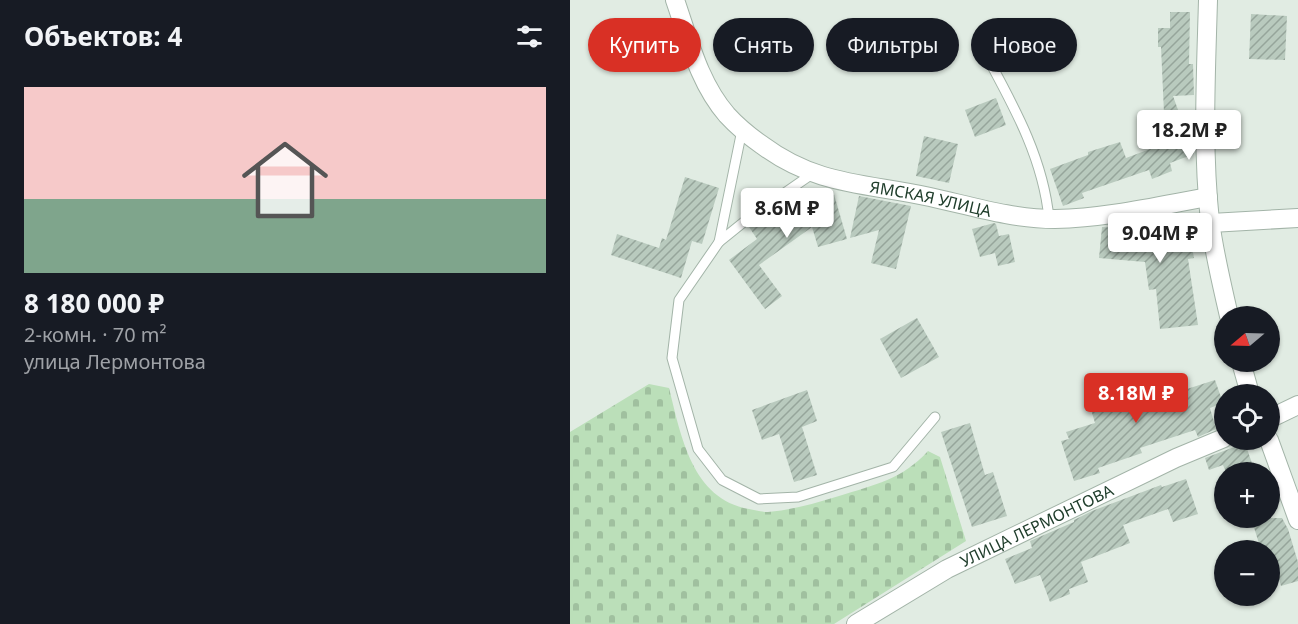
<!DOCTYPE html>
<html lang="ru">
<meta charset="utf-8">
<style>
body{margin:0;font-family:"Noto Sans",sans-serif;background:#242831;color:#f1f3f6;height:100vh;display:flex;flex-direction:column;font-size:22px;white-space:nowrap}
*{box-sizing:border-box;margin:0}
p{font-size:20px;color:#9ea1a6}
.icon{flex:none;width:33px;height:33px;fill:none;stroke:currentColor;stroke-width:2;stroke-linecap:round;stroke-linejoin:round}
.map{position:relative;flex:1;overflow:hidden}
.sheet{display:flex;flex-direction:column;background:#171b24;width:570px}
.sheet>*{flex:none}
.hud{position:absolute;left:18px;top:18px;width:570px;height:54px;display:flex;gap:12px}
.needle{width:39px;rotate:251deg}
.controls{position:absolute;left:644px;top:306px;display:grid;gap:12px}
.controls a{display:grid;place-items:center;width:66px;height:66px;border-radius:50%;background:#171b24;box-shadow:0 2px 4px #0004;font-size:30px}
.price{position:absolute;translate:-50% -51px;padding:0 14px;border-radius:6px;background:#fff;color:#222;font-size:20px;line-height:39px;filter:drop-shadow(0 2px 3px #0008)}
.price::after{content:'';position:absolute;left:50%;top:36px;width:18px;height:14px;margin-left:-9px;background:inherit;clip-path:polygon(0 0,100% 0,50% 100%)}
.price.on{background:#d93025;color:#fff}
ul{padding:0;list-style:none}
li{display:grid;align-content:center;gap:12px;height:318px;padding:0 24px}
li+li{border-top:2px solid #363941}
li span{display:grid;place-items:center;height:186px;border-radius:0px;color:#555}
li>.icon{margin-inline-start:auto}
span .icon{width:108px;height:108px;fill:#fffc;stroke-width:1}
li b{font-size:26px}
h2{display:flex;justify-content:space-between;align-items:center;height:72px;padding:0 24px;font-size:26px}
.chip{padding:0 21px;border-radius:27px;background:#171b24;box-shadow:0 2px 4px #0004;font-size:21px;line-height:54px}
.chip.on{background:#d93025;color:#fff}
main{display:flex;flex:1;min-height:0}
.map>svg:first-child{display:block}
.cemetery{fill:url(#cemetery-stones)}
.building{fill:url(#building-hatch)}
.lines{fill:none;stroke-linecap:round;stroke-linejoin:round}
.lane-casing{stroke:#a3b4a8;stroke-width:11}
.street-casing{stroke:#a3b4a8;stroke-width:20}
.lane{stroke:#fff;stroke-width:9}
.street{stroke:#fff;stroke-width:18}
.labels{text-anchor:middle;stroke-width:4.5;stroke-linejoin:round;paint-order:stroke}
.street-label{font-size:16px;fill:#203e2c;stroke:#f2f9f3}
</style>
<main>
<section class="sheet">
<h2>Объектов: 4<svg class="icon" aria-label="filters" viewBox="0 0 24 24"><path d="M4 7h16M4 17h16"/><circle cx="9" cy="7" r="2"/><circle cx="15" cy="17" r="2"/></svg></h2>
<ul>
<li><span style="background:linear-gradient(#f6c9c9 60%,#7fa58c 0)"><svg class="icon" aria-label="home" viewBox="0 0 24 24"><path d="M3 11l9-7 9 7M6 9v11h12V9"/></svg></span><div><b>8 180 000 ₽</b><p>2-комн. · 70 m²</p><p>улица Лермонтова</p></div></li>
</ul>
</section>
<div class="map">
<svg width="728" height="624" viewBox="0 0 728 624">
<defs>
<pattern id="cemetery-stones" width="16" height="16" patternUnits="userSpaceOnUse" patternTransform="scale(1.5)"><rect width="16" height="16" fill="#bbdfb9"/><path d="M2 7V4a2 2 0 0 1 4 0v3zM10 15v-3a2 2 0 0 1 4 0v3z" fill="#a0c09f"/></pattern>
<pattern id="building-hatch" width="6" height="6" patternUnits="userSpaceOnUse" patternTransform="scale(1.5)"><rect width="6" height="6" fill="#b9cabe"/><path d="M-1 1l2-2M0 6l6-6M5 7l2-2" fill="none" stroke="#96a59b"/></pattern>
</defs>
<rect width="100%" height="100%" fill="#e1ece3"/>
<path class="cemetery" d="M 79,384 L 99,388 C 111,436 122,499 179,509 C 185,510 192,512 198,512 C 222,510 246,503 269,496 C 304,485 333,479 358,451 L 370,457 L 396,541 L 264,624 L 0,624 L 0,432 Z"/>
<g class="building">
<polygon points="600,12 620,12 619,64 623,64 624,95 603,96 624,154 600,163 602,171 582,179 579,170 512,193 514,198 493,206 480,169 518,155 518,152 550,142 556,158 591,145 581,118 594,113 591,47 588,47 588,28 600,28"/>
<polygon points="681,14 717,16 715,60 679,59"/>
<polygon points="426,98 436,125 405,137 395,110"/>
<polygon points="354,136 388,144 379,183 346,176"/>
<polygon points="115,177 149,188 132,244 122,241 111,278 41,255 47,234 89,248 92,238 96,240"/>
<polygon points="263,191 277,239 248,247 242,227 189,265 212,296 195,309 159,260 187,239 179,227 207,207"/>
<polygon points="289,196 341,206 326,269 301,263 309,230 280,238"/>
<polygon points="616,213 624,258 618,259 628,325 590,329 586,289 579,290 575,262 529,258 532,227 581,230 579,219"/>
<polygon points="424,223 426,224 429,236 439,234 445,262 428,266 425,253 410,257 402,229"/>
<polygon points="347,318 369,357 331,378 310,339"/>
<polygon points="564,378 570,401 591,394 592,397 645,380 653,403 640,408 646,429 628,437 625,430 570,448 572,453 528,468 530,473 504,481 491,441 499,439 496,432 525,423 516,392"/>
<polygon points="237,390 247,421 232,427 247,475 224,482 209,434 192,440 182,410"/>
<polygon points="400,423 415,475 423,472 437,516 402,527 371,432"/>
<polygon points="675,443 685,472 656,472 653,465 639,470 635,458"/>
<polygon points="616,479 628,514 603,522 598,509 553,525 560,543 511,562 518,582 499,589 500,594 480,602 470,575 445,584 435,559 462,548 460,541 504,522 504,520 522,511 591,485 592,487"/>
<polygon points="681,518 712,518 718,529 728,562 728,581 711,586 707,572 699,574 699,550 691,550"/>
</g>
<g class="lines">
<defs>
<g id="lane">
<path d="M 409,42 C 439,98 473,154 479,219"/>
<polyline points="242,174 180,217 149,242 109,300 102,358 128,449 152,480 189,499 228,497 323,467 365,417"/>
<polyline points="149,242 172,130"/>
</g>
<g id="street">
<path id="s1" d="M 105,0 C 119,40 129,83 157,115 C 168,127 179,136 192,145 C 247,186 296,183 360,197 C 401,206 442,219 485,219 C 536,218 588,206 638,197"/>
<path d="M 638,0 C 636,73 632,148 640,221 C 644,253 652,285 659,316"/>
<polyline points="641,223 728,218"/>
<polyline points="671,362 680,394"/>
<polyline points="699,419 728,405"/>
<polyline points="699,440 728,520"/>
<path id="s2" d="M 286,624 L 377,569 L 606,458 L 654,438"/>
</g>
</defs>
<use href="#lane" class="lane-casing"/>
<use href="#street" class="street-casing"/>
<use href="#lane" class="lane"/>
<use href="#street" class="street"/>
</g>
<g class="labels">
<g class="street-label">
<text dy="6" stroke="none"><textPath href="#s1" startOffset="352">ЯМСКАЯ УЛИЦА</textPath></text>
<text dy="6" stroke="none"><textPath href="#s2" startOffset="206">УЛИЦА ЛЕРМОНТОВА</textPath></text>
</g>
</g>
</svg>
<div class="controls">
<a><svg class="needle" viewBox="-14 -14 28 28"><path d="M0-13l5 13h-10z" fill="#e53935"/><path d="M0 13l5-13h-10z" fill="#9ea1a6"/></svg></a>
<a><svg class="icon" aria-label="locate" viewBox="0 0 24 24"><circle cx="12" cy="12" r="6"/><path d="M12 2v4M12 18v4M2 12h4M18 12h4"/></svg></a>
<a>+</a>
<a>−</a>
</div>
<b class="price" style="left:619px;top:161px">18.2M ₽</b>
<b class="price" style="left:217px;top:239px">8.6M ₽</b>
<b class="price" style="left:590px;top:264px">9.04M ₽</b>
<b class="price on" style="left:566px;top:424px">8.18M ₽</b>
<div class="hud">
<a class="chip on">Купить</a>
<a class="chip">Снять</a>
<a class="chip">Фильтры</a>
<a class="chip">Новое</a>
</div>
</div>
</main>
